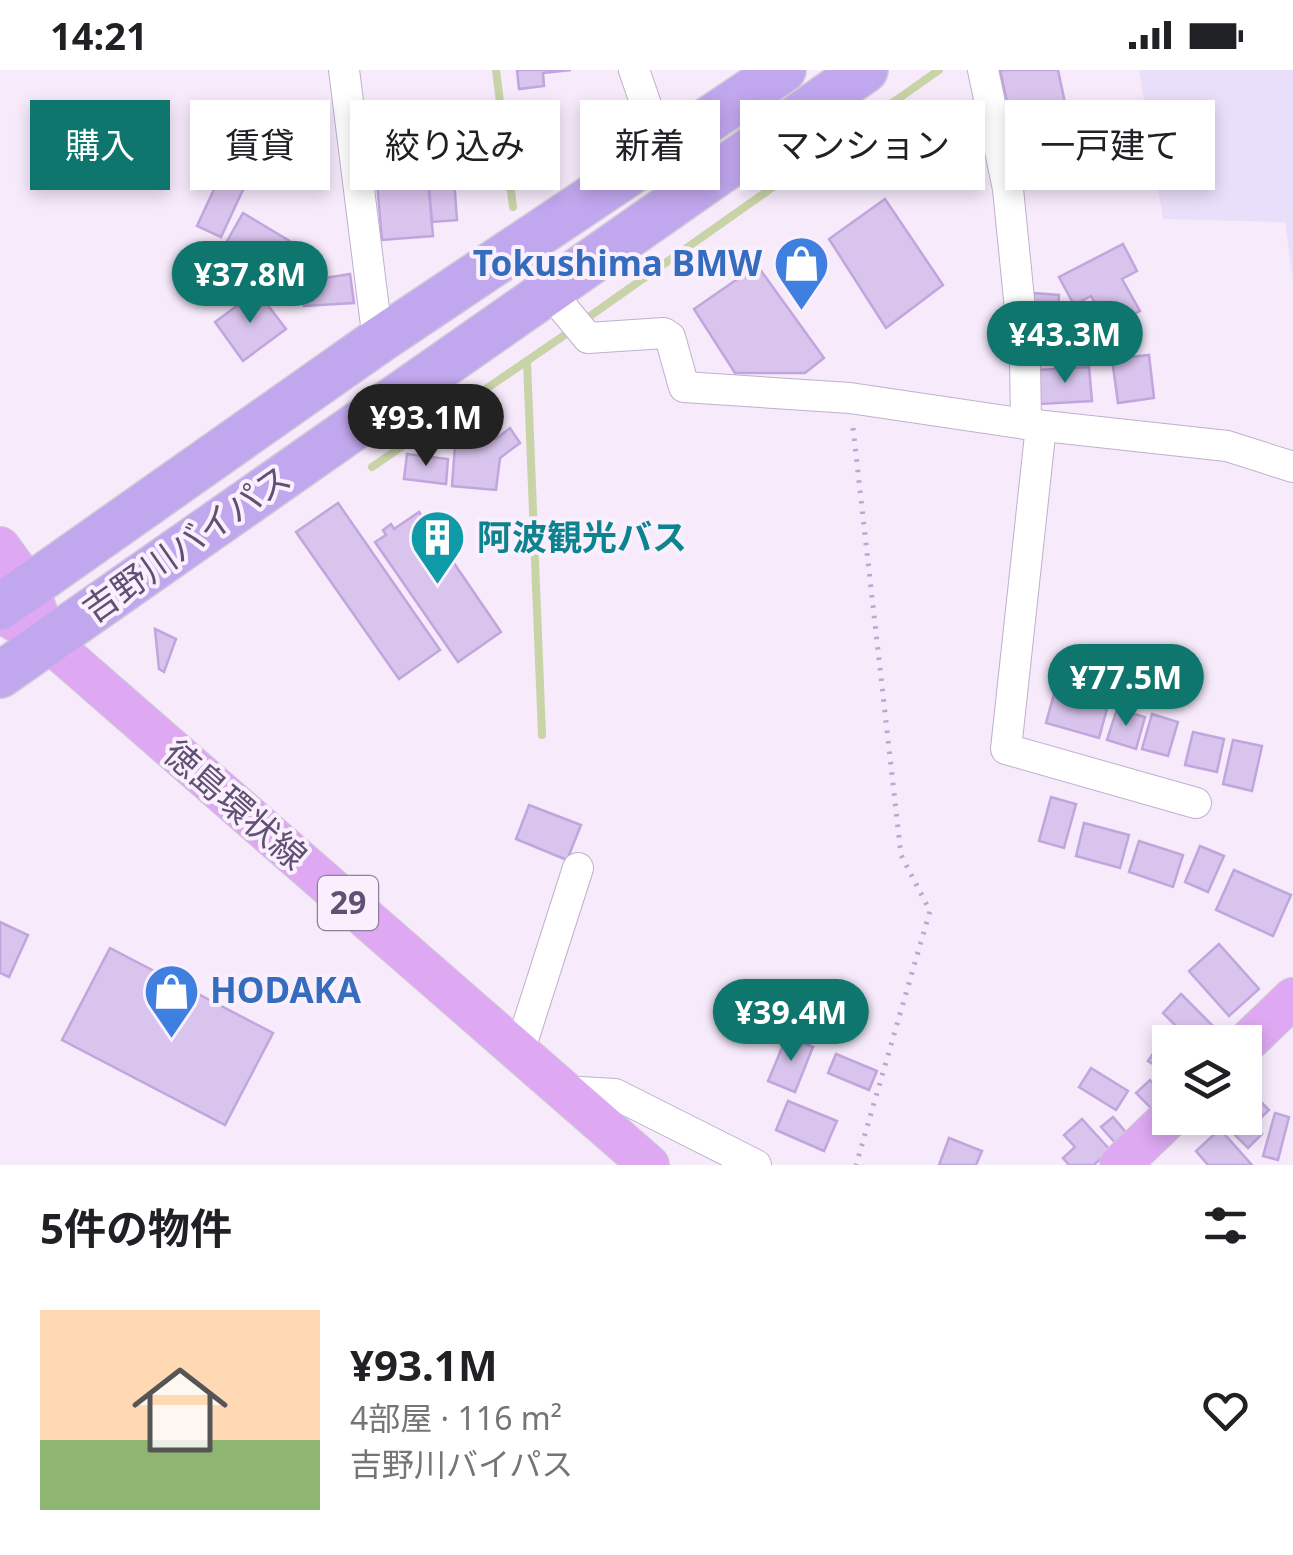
<!DOCTYPE html>
<html lang="ja">
<meta charset="utf-8">
<style>
body{margin:0;font-family:"Noto Sans","Noto Sans JP",sans-serif;background:#f6f6f6;color:#202124;height:100vh;display:flex;flex-direction:column;font-size:38px;white-space:nowrap}
*{box-sizing:border-box;margin:0}
p{font-size:32px;color:#757577}
.icon{flex:none;width:55px;height:55px;fill:none;stroke:currentColor;stroke-width:2;stroke-linecap:round;stroke-linejoin:round}
.map{position:relative;height:1095px;overflow:hidden}
.panel{display:flex;flex-direction:column;background:#fff;flex:1}
.panel>*{flex:none}
.hud{position:absolute;left:30px;top:30px;width:1235px;height:90px;display:flex;gap:20px}
.tools{position:absolute;left:1152px;top:955px;display:grid;gap:20px}
.tools a{display:grid;place-items:center;width:110px;height:110px;border-radius:0px;background:#fff;box-shadow:0 5px 15px #0003;font-size:50px}
.price{position:absolute;translate:-50% -85px;padding:0 22px;border-radius:35px;background:#0f766e;color:#fff;font-size:32px;line-height:65px;filter:drop-shadow(0 2px 5px #0008)}
.price::after{content:'';position:absolute;left:50%;top:60px;width:30px;height:22px;margin-left:-15px;background:inherit;clip-path:polygon(0 0,100% 0,50% 100%)}
.price.on{background:#222;color:#fff}
ul{padding:0;list-style:none}
li{display:flex;align-items:center;gap:30px;height:250px;padding:0 40px}
li+li{border-top:2px solid #e0e0e0}
li span{display:grid;place-items:center;flex:none;width:280px;height:200px;border-radius:0px;color:#555}
li>.icon{margin-inline-start:auto}
span .icon{width:120px;height:120px;fill:#fffc;stroke-width:1}
li b{font-size:42px}
h2{display:flex;justify-content:space-between;align-items:center;height:120px;padding:0 40px;font-size:42px}
.chip{padding:0 35px;border-radius:0px;background:#fff;box-shadow:0 5px 15px #0003;font-size:35px;line-height:90px}
.chip.on{background:#0f766e;color:#fff}
.status{display:flex;justify-content:space-between;align-items:center;height:70px;padding:0 50px;background:#fff;direction:ltr}
.status svg{height:28px;fill:currentColor}
.map>svg:first-child{display:block}
.commercial{fill:#eadffa}
.lines{fill:none;stroke-linecap:round;stroke-linejoin:round}
.stream{stroke:#c8d3a7;stroke-width:8}
.building{fill:#d9c4ed;stroke:#c1a6de;stroke-width:2.5}
.minor-casing{stroke:#bfb1cc;stroke-width:32}
.major-casing{stroke:#cfcad5;stroke-width:42}
.highway-casing{stroke:#cfcad5;stroke-width:48}
.path{stroke:#bca7d3;stroke-width:5;stroke-dasharray:2.5 8;stroke-linecap:butt}
.minor{stroke:#fff;stroke-width:30}
.major{stroke:#dea9f2;stroke-width:40}
.highway{stroke:#c1a7ee;stroke-width:45}
.labels{text-anchor:middle;stroke-width:8;stroke-linejoin:round;paint-order:stroke}
.shield{fill:#faf0fd;stroke:#8e809c;stroke-width:2.5}
.shield-label{font-size:32px;font-weight:bold;fill:#605073}
.shop-label{font-size:35px;font-weight:bold;fill:#366cbe;stroke:#faf0fd;text-anchor:end}
.culture-label{font-size:35px;font-weight:bold;fill:#0d838f;stroke:#faf0fd;text-anchor:start}
.street-label{font-size:35px;fill:#605073;stroke:#faf0fd}
</style>
<div class="status"><b>14:21</b><svg viewBox="0 0 49 12"><path d="M0 12V9h3v3zM5 12V6h3v6zM10 12V3h3v9zM15 12V0h3v12zM26 1h20v11H26zM47 4h2v5h-2z"/></svg></div>
<div class="map">
<svg width="1293" height="1095" viewBox="0 0 1293 1095">
<rect width="100%" height="100%" fill="#f6eafb"/>
<polygon class="commercial" points="1139,0 1293,0 1293,209 1285,152 1163,149"/>
<g class="lines">
<g class="stream">
<polyline points="496,0 513,137"/>
<polyline points="583,251 939,0"/>
<polyline points="527,292 542,665"/>
<polyline points="372,397 572,260"/>
</g>
</g>
<g class="building">
<polygon points="517,0 571,0 543,3 544,16 519,19"/>
<polygon points="1000,0 1058,0 1068,47 1057,52 1060,70 1017,76"/>
<polygon points="423,51 433,166 382,170 372,55"/>
<polygon points="452,81 457,150 432,152 426,83"/>
<polygon points="224,98 248,109 221,167 197,156"/>
<polygon points="885,129 943,215 886,258 829,169"/>
<polygon points="243,143 298,176 277,212 222,180"/>
<polygon points="1123,174 1137,201 1122,209 1140,241 1108,258 1091,226 1074,235 1059,207"/>
<polygon points="749,184 824,288 805,303 735,303 694,239 736,210"/>
<polygon points="350,204 354,233 304,236 302,219 313,218 312,210"/>
<polygon points="257,221 286,259 243,291 215,252"/>
<polygon points="1033,223 1059,225 1058,240 1080,242 1079,260 1031,257"/>
<polygon points="1149,285 1154,328 1118,333 1112,289"/>
<polygon points="1089,297 1092,331 1040,334 1038,300"/>
<polygon points="480,346 496,369 510,358 520,373 500,388 496,420 452,416 456,362"/>
<polygon points="407,384 448,389 446,414 404,409"/>
<polygon points="338,433 440,580 399,609 296,462"/>
<polygon points="419,442 501,562 458,592 375,472 386,465 383,460 391,454 394,459"/>
<polygon points="155,559 176,569 164,602 159,599"/>
<polygon points="1054,624 1107,639 1099,668 1046,653"/>
<polygon points="1117,639 1145,647 1136,679 1107,670"/>
<polygon points="1152,644 1178,652 1168,686 1142,679"/>
<polygon points="1193,662 1224,669 1217,702 1185,695"/>
<polygon points="1233,670 1262,676 1252,721 1223,714"/>
<polygon points="1051,727 1076,734 1064,778 1039,771"/>
<polygon points="529,735 581,755 567,790 516,769"/>
<polygon points="1084,753 1129,765 1120,798 1076,786"/>
<polygon points="1139,771 1183,785 1173,817 1129,802"/>
<polygon points="1200,776 1224,786 1208,822 1185,812"/>
<polygon points="1234,800 1291,825 1273,866 1216,840"/>
<polygon points="0,852 28,865 9,907 0,903"/>
<polygon points="1219,874 1259,919 1229,946 1189,901"/>
<polygon points="110,878 273,963 225,1055 62,970"/>
<polygon points="1181,924 1214,957 1198,972 1192,972 1163,943"/>
<polygon points="787,966 813,977 795,1022 768,1011"/>
<polygon points="1159,975 1170,981 1170,1004 1148,991"/>
<polygon points="836,984 877,1001 869,1020 828,1003"/>
<polygon points="1091,998 1128,1021 1116,1040 1079,1017"/>
<polygon points="1150,1010 1166,1028 1153,1040 1136,1023"/>
<polygon points="1248,1019 1269,1040 1253,1055 1262,1064 1248,1078 1218,1048 1245,1048 1245,1022"/>
<polygon points="788,1031 837,1051 824,1081 776,1060"/>
<polygon points="1275,1043 1289,1047 1278,1090 1263,1086"/>
<polygon points="1113,1047 1129,1066 1118,1076 1101,1057"/>
<polygon points="1082,1049 1110,1080 1094,1095 1069,1095 1063,1088 1075,1077 1064,1065"/>
<polygon points="1220,1059 1252,1095 1208,1095 1196,1081"/>
<polygon points="949,1068 982,1081 976,1095 939,1095"/>
</g>
<g class="lines">
<defs>
<g id="minor">
<polyline points="344,0 378,271"/>
<polyline points="634,0 662,81"/>
<polyline points="983,0 1008,119 1025,289 1026,354 1227,376 1293,397"/>
<polyline points="549,221 588,268 664,263 670,267 684,317 850,328 1026,354"/>
<polyline points="1041,356 1006,679 1196,733"/>
<polyline points="519,982 578,798"/>
<polyline points="563,1021 615,1024 756,1095"/>
</g>
<g id="major">
<polyline points="0,477 28,516 38,544"/>
<polyline points="0,542 48,571 649,1095"/>
<polyline points="1245,974 1293,928"/>
<polyline points="1120,1095 1170,1047"/>
</g>
<g id="highway">
<polyline points="0,537 378,271 783,0"/>
<polyline points="0,605 865,0"/>
</g>
</defs>
<use href="#minor" class="minor-casing"/>
<use href="#major" class="major-casing"/>
<use href="#highway" class="highway-casing"/>
<polyline class="path" points="853,358 901,785 930,841 856,1095"/>
<use href="#minor" class="minor"/>
<use href="#major" class="major"/>
<use href="#highway" class="highway"/>
</g>
<defs>
<symbol id="shop-pin" viewBox="-11 -11 22 30"><path d="M0 17L-7.5 6A9.5 9.5 0 1 1 7.5 6Z" fill="#3f7fe0" stroke="#faf0fd"/><path d="M-5-2.5h2.3a2.7 3.5 0 0 1 5.4 0H5L5.5 6h-11ZM-1.5-2.5h3a1.5 2.3 0 0 0-3 0Z" fill="#fff"/></symbol>
<symbol id="building-pin" viewBox="-11 -11 22 30"><path d="M0 17L-7.5 6A9.5 9.5 0 1 1 7.5 6Z" fill="#0f9aa8" stroke="#faf0fd"/><path d="M-4-6H4V6H1V3H-1V6H-4ZM-2.5-4.3h1.7v1.8h-1.7ZM.8-4.3h1.7v1.8H.8ZM-2.5-1h1.7V.8h-1.7ZM.8-1h1.7V.8H.8Z" fill="#fff"/></symbol>
</defs>
<g fill-rule="evenodd">
<use href="#shop-pin" x="770" y="162" width="63" height="86"/>
<use href="#building-pin" x="406" y="436" width="63" height="86"/>
<use href="#shop-pin" x="140" y="890" width="63" height="86"/>
</g>
<g class="labels">
<rect class="shield" x="318" y="806" width="60" height="54" rx="8"/>
<g class="shield-label">
<text x="348" y="844">29</text>
</g>
<g class="shop-label">
<text x="762" y="206">Tokushima BMW</text>
<text x="210" y="933" text-anchor="start">HODAKA</text>
</g>
<g class="culture-label">
<text x="477" y="480">阿波観光バス</text>
</g>
<g class="street-label">
<text transform="translate(187 474) rotate(-35)" y="12">吉野川バイパス</text>
<text transform="translate(235 735) rotate(41)" y="12">徳島環状線</text>
</g>
</g>
</svg>
<div class="tools">
<a><svg class="icon" aria-label="layers" viewBox="0 0 24 24"><path d="M12 4l9 5-9 5-9-5zM3 14l9 5 9-5"/></svg></a>
</div>
<b class="price" style="left:250px;top:256px">¥37.8M</b>
<b class="price" style="left:1065px;top:316px">¥43.3M</b>
<b class="price on" style="left:426px;top:399px">¥93.1M</b>
<b class="price" style="left:1126px;top:659px">¥77.5M</b>
<b class="price" style="left:791px;top:994px">¥39.4M</b>
<div class="hud">
<a class="chip on">購入</a>
<a class="chip">賃貸</a>
<a class="chip">絞り込み</a>
<a class="chip">新着</a>
<a class="chip">マンション</a>
<a class="chip">一戸建て</a>
</div>
</div>
<section class="panel">
<h2>5件の物件<svg class="icon" aria-label="filters" viewBox="0 0 24 24"><path d="M4 7h16M4 17h16"/><circle cx="9" cy="7" r="2"/><circle cx="15" cy="17" r="2"/></svg></h2>
<ul>
<li><span style="background:linear-gradient(#ffd9b3 65%,#8fb573 0)"><svg class="icon" aria-label="home" viewBox="0 0 24 24"><path d="M3 11l9-7 9 7M6 9v11h12V9"/></svg></span><div><b>¥93.1M</b><p>4部屋 · 116 m²</p><p>吉野川バイパス</p></div><svg class="icon" aria-label="heart" viewBox="0 0 24 24"><path d="M12 20l-8-8c-3-5 5-10 8-4 3-6 11-1 8 4z"/></svg></li>
</ul>
</section>
